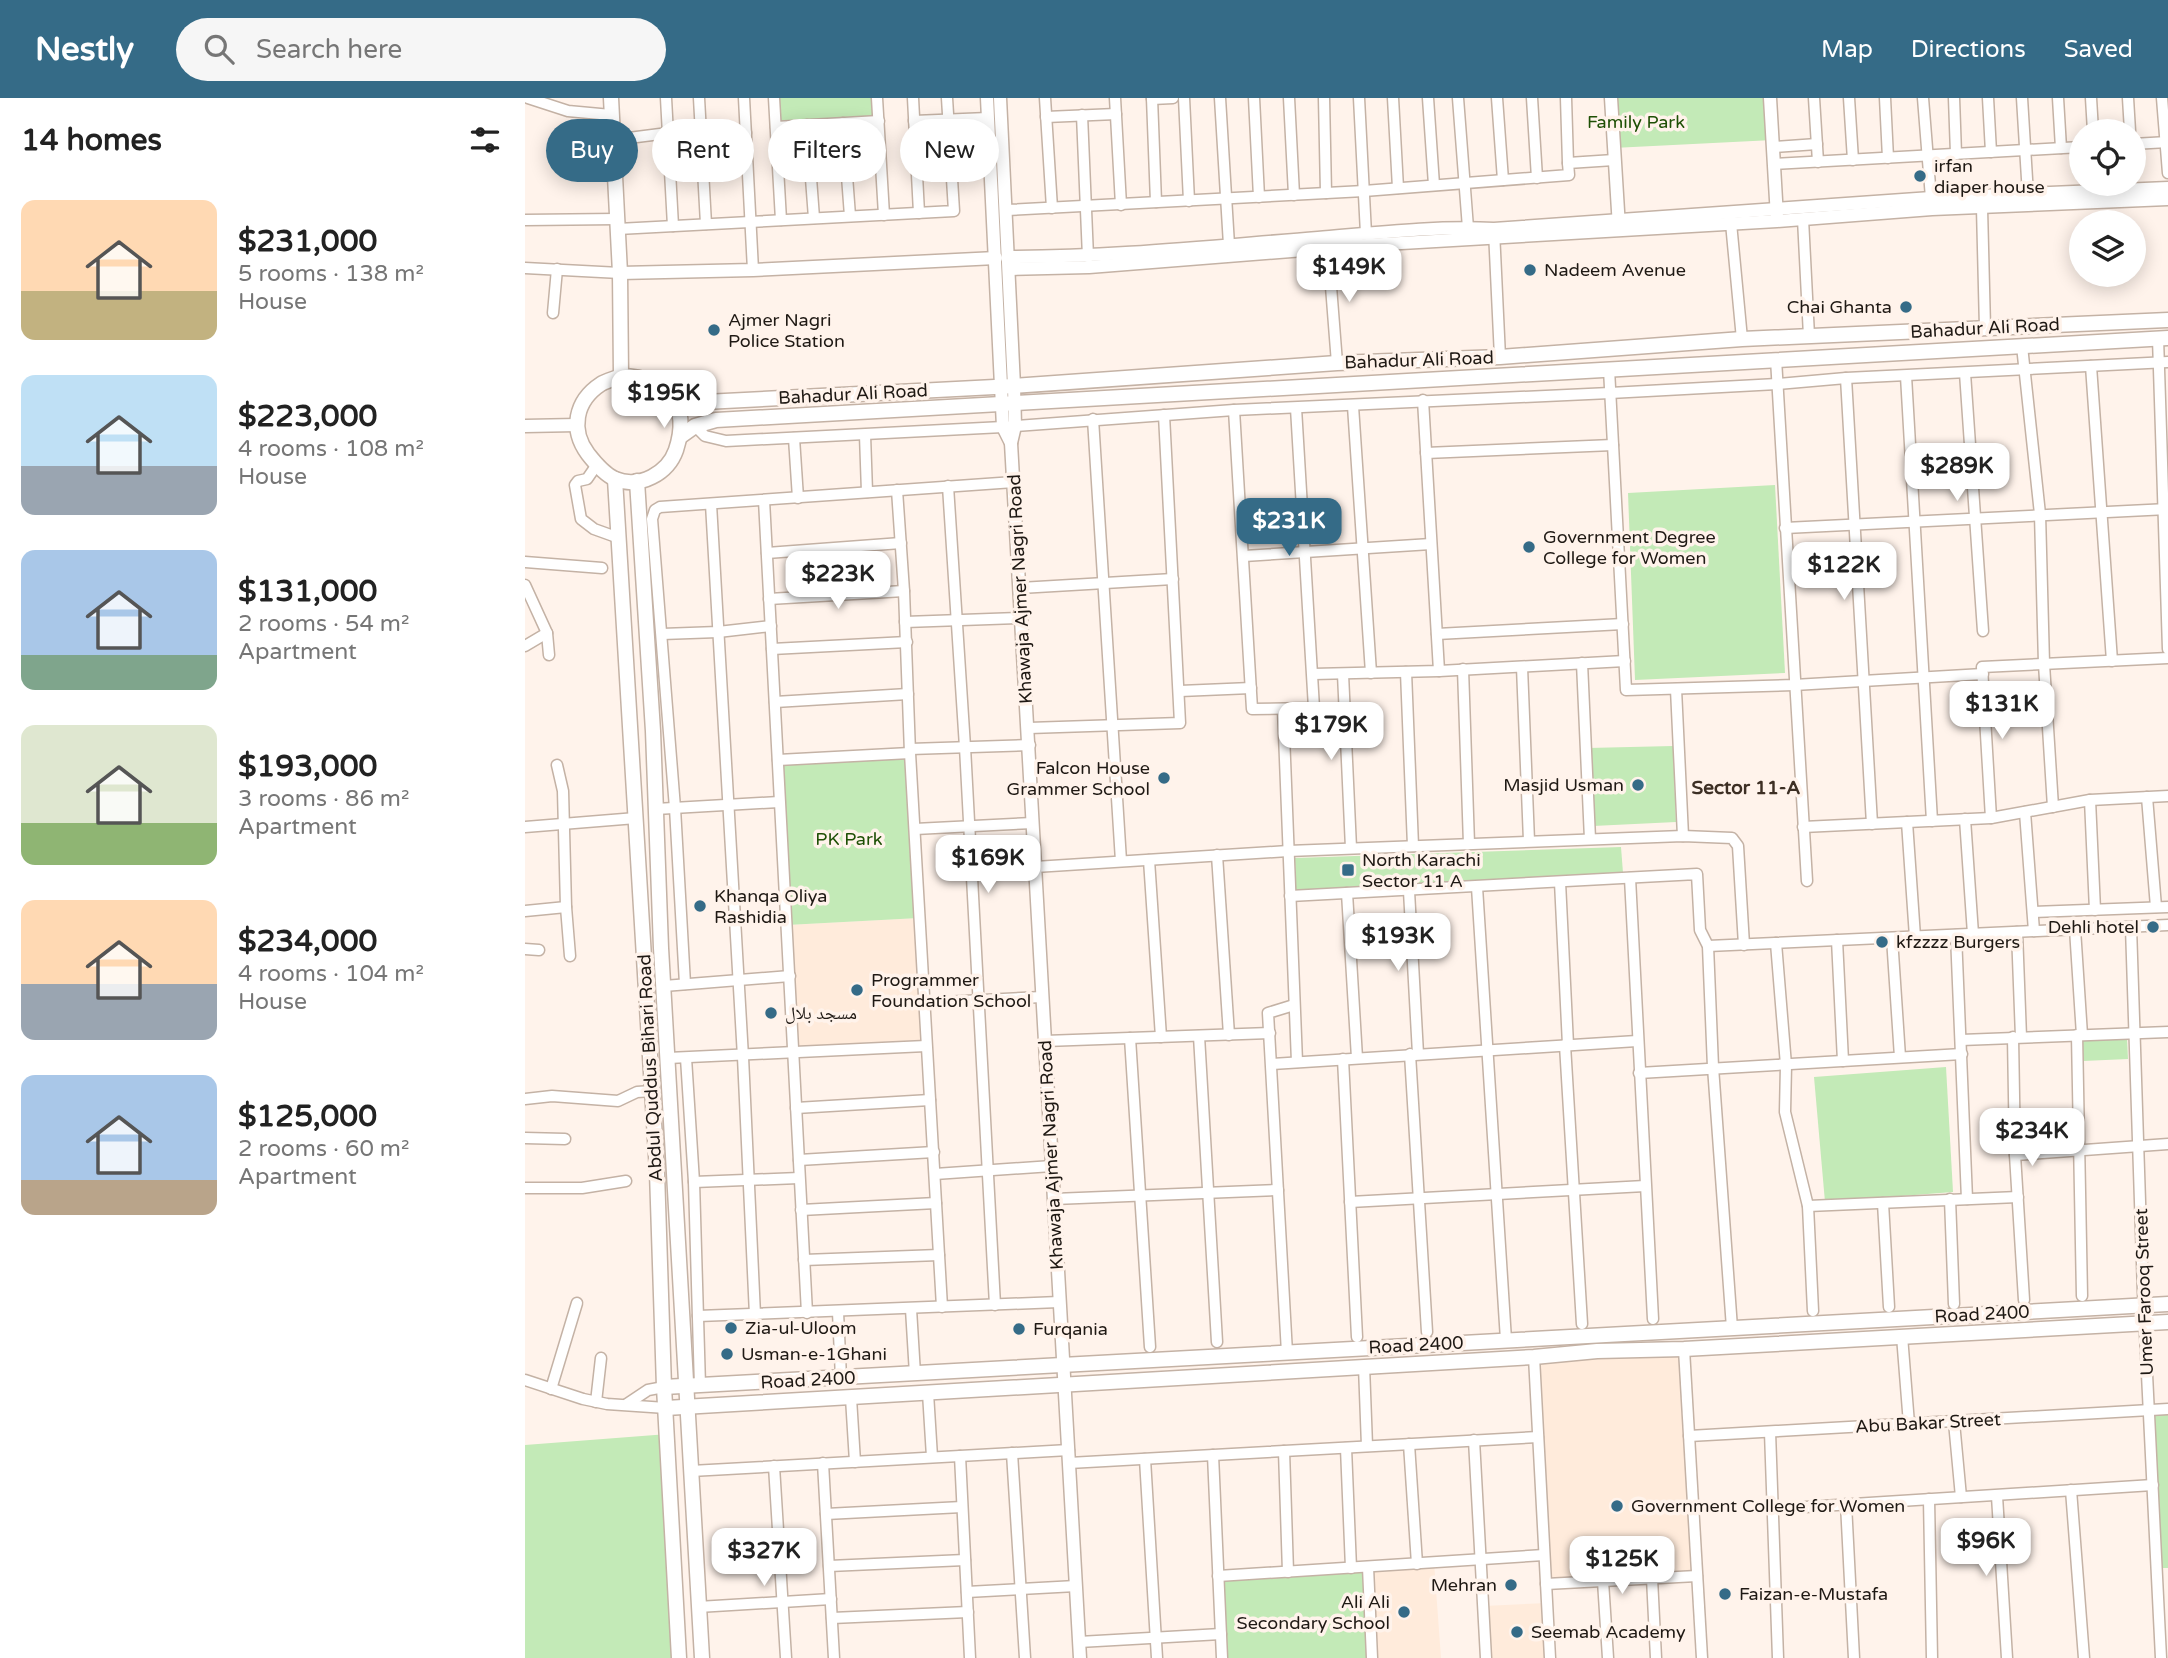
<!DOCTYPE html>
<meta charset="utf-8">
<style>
body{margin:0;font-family:"Varela Round","Noto Naskh Arabic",sans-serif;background:#f6f6f6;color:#222;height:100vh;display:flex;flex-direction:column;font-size:26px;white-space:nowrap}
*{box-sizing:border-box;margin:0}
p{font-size:23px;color:#767676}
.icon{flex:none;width:38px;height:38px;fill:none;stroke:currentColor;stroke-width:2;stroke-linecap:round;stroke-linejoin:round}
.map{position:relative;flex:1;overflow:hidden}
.sheet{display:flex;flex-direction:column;background:#fff;width:525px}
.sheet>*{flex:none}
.guide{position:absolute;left:21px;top:21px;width:665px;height:63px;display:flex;gap:14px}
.controls{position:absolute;left:1544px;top:21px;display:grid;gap:14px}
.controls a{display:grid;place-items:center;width:77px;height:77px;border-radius:50%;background:#fff;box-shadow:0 4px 18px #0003;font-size:35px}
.price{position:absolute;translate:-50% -60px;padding:0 16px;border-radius:14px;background:#fff;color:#222;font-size:23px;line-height:46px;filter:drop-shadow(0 2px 4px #0008)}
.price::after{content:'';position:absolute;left:50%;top:42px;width:21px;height:16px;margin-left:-10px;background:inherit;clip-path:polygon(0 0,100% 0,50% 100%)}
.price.current{background:#356b87;color:#fff}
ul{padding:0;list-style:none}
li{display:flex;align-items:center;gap:21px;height:175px;padding:0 21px}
li span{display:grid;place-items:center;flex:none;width:196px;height:140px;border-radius:14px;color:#555}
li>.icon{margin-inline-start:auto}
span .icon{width:84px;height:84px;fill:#fffc;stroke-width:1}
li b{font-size:30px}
h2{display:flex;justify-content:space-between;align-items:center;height:84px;padding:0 21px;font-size:30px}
.chip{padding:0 24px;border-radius:32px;background:#fff;box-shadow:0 4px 18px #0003;font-size:24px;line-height:63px}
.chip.current{background:#356b87;color:#fff}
header{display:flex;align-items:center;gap:42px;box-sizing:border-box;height:98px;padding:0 35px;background:#356b87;color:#fff}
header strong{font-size:33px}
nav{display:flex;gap:38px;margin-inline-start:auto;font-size:24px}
.search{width:490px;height:63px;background:#f6f6f6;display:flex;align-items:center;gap:18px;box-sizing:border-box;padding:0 24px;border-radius:38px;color:#767676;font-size:26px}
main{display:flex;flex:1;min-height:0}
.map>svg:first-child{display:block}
.built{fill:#ffebdb}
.green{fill:#c3eab7}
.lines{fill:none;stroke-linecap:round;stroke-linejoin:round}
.minor-casing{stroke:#c4b2a5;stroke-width:13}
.tertiary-casing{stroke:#c4b2a5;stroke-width:15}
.secondary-casing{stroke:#c4b2a5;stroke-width:17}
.minor{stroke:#fff;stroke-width:10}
.tertiary{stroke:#fff;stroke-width:12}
.secondary{stroke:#fff;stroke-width:14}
.poi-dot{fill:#356b87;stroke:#fff3eb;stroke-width:2.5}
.labels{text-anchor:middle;stroke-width:7;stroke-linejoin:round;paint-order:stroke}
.park-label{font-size:18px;fill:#1e5005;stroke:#fff3eb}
.poi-label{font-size:18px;fill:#1f1914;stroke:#fff3eb;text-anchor:start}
.street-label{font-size:18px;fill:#1f1914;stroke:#fff3eb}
.neighbourhood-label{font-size:19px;font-weight:bold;fill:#3d2f24;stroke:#fff3eb}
</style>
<header>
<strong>Nestly</strong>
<div class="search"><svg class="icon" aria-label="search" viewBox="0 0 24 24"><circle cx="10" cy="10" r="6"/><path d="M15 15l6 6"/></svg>Search here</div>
<nav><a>Map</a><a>Directions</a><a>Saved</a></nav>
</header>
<main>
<section class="sheet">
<h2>14 homes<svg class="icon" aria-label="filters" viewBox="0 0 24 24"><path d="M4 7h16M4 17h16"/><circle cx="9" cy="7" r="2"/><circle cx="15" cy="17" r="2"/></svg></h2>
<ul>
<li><span style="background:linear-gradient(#ffd9b3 65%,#c2b280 0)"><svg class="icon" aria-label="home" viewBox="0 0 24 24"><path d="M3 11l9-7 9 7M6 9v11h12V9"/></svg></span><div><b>$231,000</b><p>5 rooms · 138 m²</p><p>House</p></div></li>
<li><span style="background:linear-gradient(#bfe0f5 65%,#9aa5b1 0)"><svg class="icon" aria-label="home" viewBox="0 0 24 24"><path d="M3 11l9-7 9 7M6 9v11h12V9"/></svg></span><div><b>$223,000</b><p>4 rooms · 108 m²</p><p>House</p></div></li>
<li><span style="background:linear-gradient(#a9c7e8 75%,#7fa58c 0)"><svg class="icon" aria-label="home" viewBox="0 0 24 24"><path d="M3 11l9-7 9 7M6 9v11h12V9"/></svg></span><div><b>$131,000</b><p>2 rooms · 54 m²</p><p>Apartment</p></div></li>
<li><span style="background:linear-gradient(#dfe7d0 70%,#8fb573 0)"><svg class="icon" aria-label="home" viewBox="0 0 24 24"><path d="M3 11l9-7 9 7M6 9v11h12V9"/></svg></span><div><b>$193,000</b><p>3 rooms · 86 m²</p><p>Apartment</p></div></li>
<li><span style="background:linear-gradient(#ffd9b3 60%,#9aa5b1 0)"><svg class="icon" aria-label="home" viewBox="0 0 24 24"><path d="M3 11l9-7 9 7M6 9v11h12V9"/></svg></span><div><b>$234,000</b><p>4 rooms · 104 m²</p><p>House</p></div></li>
<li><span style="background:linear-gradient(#a9c7e8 75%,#b9a48a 0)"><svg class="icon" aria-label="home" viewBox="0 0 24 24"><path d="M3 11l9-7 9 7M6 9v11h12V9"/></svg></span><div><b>$125,000</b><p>2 rooms · 60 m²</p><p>Apartment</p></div></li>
</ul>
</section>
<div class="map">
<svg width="1643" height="1560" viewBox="0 0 1643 1560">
<rect width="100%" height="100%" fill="#fff3eb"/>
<g class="built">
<polygon points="394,820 401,948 269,955 262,827"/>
<polygon points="1159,1251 1172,1478 1021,1486 1009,1259"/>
<polygon points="909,1464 916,1560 847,1560 843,1469"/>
<polygon points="1022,1505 1025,1560 961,1560 959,1508"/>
</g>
<g class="green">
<polygon points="249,0 352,0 354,23 251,29"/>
<polygon points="1085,0 1245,0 1248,42 1088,50"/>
<polygon points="1250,387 1260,575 1110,582 1103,395"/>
<polygon points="1148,648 1151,724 1068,728 1063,650"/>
<polygon points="385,651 394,820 262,827 253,662"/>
<polygon points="1096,749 1098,775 771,792 770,760"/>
<polygon points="1602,940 1603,961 1558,963 1557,942"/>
<polygon points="1421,969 1428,1094 1300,1104 1289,979"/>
<polygon points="1643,1311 1643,1470 1632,1470 1624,1312"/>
<polygon points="143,1336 155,1560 0,1560 0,1347"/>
<polygon points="843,1469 847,1560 697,1560 693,1478"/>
</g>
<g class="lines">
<defs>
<g id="minor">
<polyline points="3,0 43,13 86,17"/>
<polyline points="141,0 148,128"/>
<polyline points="174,0 181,126"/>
<polyline points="219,0 228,172"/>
<polyline points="249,0 256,122"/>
<polyline points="352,0 359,117"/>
<polyline points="388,0 394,115"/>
<polyline points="520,0 527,110"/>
<polyline points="590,0 596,107"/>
<polyline points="627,0 631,104"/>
<polyline points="659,0 664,103"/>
<polyline points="695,0 704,147"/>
<polyline points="729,0 734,99"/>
<polyline points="764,0 769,97"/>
<polyline points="799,0 801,95"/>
<polyline points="834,0 841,136"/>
<polyline points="868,0 873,90"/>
<polyline points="903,0 909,87"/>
<polyline points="933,0 943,130"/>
<polyline points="972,0 978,82"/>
<polyline points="1007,0 1012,80"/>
<polyline points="1041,0 1043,65"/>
<polyline points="1289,0 1293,64"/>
<polyline points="1324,0 1328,62"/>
<polyline points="1360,0 1363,60"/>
<polyline points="1398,0 1406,100"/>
<polyline points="1429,0 1431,56"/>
<polyline points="1463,0 1466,54"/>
<polyline points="1497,0 1503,97"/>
<polyline points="1533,0 1536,50"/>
<polyline points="1566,0 1568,33"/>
<polyline points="1603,0 1605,33"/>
<polyline points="1637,0 1643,75"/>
<polyline points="627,1 648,0"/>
<polyline points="557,17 563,159"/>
<polyline points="521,19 591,16"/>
<polyline points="389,23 463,20"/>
<polyline points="318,25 325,118"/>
<polyline points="282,27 289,120"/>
<polyline points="251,29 354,23"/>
<polyline points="88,42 143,35 221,35"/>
<polyline points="1608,46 1643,44"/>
<polyline points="1248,49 1292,46"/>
<polyline points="1249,66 1556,49"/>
<polyline points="1457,110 1460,230"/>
<polyline points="482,112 839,93 1044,77 1043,65 1089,62"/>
<polyline points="1278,121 1284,238"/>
<polyline points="0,122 92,121"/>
<polyline points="1206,125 1217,241"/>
<polyline points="93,131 429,113 422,0"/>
<polyline points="969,133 975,259"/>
<polyline points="803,150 812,265"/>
<polyline points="0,170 95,175"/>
<polyline points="28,215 32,171"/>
<polyline points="1633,240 1643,551"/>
<polyline points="1497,248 1515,416 1519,566 1528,709"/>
<polyline points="1251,261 1282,783"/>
<polyline points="1566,268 1587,563"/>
<polyline points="1084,271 1101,592 1269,587 1458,576"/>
<polyline points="1440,275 1458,533"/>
<polyline points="1381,278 1407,723"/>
<polyline points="1321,280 1347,726"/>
<polyline points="898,302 914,573"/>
<polyline points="828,308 846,575"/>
<polyline points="709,312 727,611 789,610 771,310"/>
<polyline points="568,321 596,763"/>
<polyline points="170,328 180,338 201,343 478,329 709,312 1085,295 1252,286 1321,280 1643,264"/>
<polyline points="340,337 342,394"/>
<polyline points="269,340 273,400"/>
<polyline points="901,355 1088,347"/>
<polyline points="71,368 62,381 53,383 50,387 56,421 69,431 94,440"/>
<polyline points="423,388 440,649 470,1207"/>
<polyline points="372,392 379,493 385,655 417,1209"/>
<polyline points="239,402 282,1215"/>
<polyline points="186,406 218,959 230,1217"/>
<polyline points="1260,430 1643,411"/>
<polyline points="242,455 376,445"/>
<polyline points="719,458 906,446"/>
<polyline points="0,464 77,470"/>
<polyline points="0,487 22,535 24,557"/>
<polyline points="495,490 648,481"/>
<polyline points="244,501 379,493"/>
<polyline points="380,524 496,520"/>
<polyline points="137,536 193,534 246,528"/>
<polyline points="912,536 1098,526"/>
<polyline points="0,548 22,535"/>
<polyline points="247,551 382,544"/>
<polyline points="1057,565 1065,741"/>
<polyline points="997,569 1004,743"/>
<polyline points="938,571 944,746"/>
<polyline points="881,574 888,748"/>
<polyline points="788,576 914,573 1100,563"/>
<polyline points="818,576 826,750"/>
<polyline points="1151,591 1158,738"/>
<polyline points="655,593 726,590"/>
<polyline points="250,604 383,596"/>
<polyline points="758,611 772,964"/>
<polyline points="504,630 655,625 639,317"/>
<polyline points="385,651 505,647"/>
<polyline points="253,662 385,655"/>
<polyline points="32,667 38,693 41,809 45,858"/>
<polyline points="1622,699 1631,809"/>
<polyline points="1565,702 1570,812"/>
<polyline points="131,711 254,704"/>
<polyline points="1500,714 1509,833"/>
<polyline points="1466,720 1457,569 1643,560"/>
<polyline points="1440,721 1448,836"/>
<polyline points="1382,724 1390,839"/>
<polyline points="0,729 111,720"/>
<polyline points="1278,729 1466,720 1565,702 1643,698"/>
<polyline points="390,731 508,725"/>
<polyline points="692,757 704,937"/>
<polyline points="624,762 636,939"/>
<polyline points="510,769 763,753 1158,738 1207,740 1213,748 1219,847"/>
<polyline points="1105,780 1128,1221"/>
<polyline points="1035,784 1043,947"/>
<polyline points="952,789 981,1242"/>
<polyline points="884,793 893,956"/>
<polyline points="822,795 832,960"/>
<polyline points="765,798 1172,776 1175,832 1183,848 1188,969 1207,1230"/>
<polyline points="0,813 41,809"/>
<polyline points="1508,814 1643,809"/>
<polyline points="1606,829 1618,1195 1636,1560"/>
<polyline points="1550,831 1557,937"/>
<polyline points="1492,834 1496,939"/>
<polyline points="1431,837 1442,1101"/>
<polyline points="1367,840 1375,959"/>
<polyline points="1312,842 1318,963"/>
<polyline points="1251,845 1261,967 1260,1014 1283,1108 1288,1213"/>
<polyline points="1183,848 1643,827"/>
<polyline points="0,851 14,852"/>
<polyline points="160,886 150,710 127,421 130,412 135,409 489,384"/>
<polyline points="139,888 265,878"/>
<polyline points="399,905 517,899"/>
<polyline points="1552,937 1557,1198"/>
<polyline points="674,938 692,1244"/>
<polyline points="1488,939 1490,1057 1499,1202"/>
<polyline points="605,940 625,1249"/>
<polyline points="1436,942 1643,934"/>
<polyline points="520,943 745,935"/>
<polyline points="1040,947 1057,1226"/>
<polyline points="885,956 902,1234"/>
<polyline points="143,960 401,948"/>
<polyline points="161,960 169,1084 175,1288"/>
<polyline points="818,961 832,1239"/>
<polyline points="747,966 1112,943"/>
<polyline points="1114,975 1437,956"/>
<polyline points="0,1001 27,998 93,1003 112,994 127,993"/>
<polyline points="271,1010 405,1002"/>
<polyline points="0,1040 40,1041"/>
<polyline points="1490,1057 1643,1046"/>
<polyline points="274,1062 409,1054"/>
<polyline points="410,1076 527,1068"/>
<polyline points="169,1084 274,1080"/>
<polyline points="0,1090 57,1090 101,1083"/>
<polyline points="529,1101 753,1092"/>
<polyline points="1425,1101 1429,1206"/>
<polyline points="825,1104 1120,1088"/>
<polyline points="1358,1105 1364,1209"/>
<polyline points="1283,1108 1493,1099"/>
<polyline points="276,1112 411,1105"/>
<polyline points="279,1162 414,1157"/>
<polyline points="386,1211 390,1276"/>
<polyline points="313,1214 316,1280"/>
<polyline points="173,1218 534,1204"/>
<polyline points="1377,1238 1384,1326"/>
<polyline points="1159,1251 1177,1560"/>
<polyline points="762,1255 743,915 769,907"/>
<polyline points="1009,1259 1025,1560"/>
<polyline points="839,1268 842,1348"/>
<polyline points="0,1282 58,1301 82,1306 141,1310"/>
<polyline points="26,1291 52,1205"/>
<polyline points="403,1295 407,1359"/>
<polyline points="326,1300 330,1364"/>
<polyline points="71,1304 76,1260"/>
<polyline points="102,1306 123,1292 139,1289"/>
<polyline points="1429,1324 1436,1399"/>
<polyline points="1245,1334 1253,1560"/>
<polyline points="1164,1338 1643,1311"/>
<polyline points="949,1342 961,1560"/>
<polyline points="884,1346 892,1466"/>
<polyline points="821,1350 826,1470"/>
<polyline points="759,1353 763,1474"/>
<polyline points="487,1355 500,1560"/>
<polyline points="688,1357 697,1560"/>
<polyline points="435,1358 445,1560"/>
<polyline points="620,1361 632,1560"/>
<polyline points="298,1365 309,1560"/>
<polyline points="544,1365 1013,1339"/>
<polyline points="249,1368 261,1560"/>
<polyline points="166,1373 544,1352"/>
<polyline points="1546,1392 1559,1560"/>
<polyline points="1472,1398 1482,1560"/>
<polyline points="1404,1401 1407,1560"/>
<polyline points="1321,1406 1329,1560"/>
<polyline points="1248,1411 1628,1387"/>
<polyline points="301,1416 437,1409"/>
<polyline points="304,1468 440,1462"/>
<polyline points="843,1469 847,1560"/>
<polyline points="693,1478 1019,1457"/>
<polyline points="1127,1480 1131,1560"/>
<polyline points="1078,1483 1083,1560"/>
<polyline points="1021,1486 1172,1478"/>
<polyline points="442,1494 551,1488"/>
<polyline points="173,1509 306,1501"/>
<polyline points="307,1520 443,1514"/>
<polyline points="554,1544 696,1536"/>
</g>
<g id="tertiary">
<polyline points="462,0 478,329 486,345 555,1560"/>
<polyline points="475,0 489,288 490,328 486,345"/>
<polyline points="1086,0 1094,129"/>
<polyline points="1245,0 1252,119"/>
<path d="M 484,159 C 587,159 690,148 793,140 C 851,135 910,128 969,131 L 1406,100 L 1643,90"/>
<polyline points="485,171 564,169 842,147 1252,123 1407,111 1643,101"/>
<polyline points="95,175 228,172 471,160"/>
<polyline points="0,328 52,327"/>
</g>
<g id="secondary">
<polyline points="86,0 95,175 96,278"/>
<path d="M 96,278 C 142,279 166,306 151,352 C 143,375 115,391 90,381 C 79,376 70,365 63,356 C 45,332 50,303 76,286 C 81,283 89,281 96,278 Z"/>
<polyline points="146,299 180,304 489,288 812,265 975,259 1217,241 1643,222"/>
<polyline points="156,338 170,328 191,322 1643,240"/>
<polyline points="90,381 132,1074 139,1289 154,1560"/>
<polyline points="112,383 128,633 136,850 177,1560"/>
<polyline points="139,1289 1643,1206"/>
<polyline points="141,1310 1009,1259 1072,1253 1159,1251 1643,1224"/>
</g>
</defs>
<use href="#minor" class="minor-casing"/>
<use href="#tertiary" class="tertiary-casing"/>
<use href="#secondary" class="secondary-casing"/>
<use href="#minor" class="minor"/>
<use href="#tertiary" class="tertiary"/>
<use href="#secondary" class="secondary"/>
</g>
<g class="poi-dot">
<circle cx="1395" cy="78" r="7"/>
<circle cx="1005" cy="172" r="7"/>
<circle cx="1381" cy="209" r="7"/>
<circle cx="189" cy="232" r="7"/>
<circle cx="1004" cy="449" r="7"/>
<circle cx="639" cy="680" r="7"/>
<circle cx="1113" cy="687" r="7"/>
<rect x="816" y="765" width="14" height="14" rx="3.5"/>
<circle cx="175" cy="808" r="7"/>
<circle cx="1628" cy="829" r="7"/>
<circle cx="1357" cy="844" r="7"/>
<circle cx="332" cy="892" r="7"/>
<circle cx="246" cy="915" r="7"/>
<circle cx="206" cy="1230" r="7"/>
<circle cx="494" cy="1231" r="7"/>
<circle cx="202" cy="1256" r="7"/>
<circle cx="1092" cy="1408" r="7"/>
<circle cx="986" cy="1487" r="7"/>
<circle cx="1200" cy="1496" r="7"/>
<circle cx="879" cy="1514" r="7"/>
<circle cx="992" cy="1534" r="7"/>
</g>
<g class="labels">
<g class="park-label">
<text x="1111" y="30">Family Park</text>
<text x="324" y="747">PK Park</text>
</g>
<g class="poi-label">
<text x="1409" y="74">irfan<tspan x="1409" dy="21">diaper house</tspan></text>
<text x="1019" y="178">Nadeem Avenue</text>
<text x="1367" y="215" text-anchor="end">Chai Ghanta</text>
<text x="203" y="228">Ajmer Nagri<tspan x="203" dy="21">Police Station</tspan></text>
<text x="1018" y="445">Government Degree<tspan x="1018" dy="21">College for Women</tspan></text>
<text x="625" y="676" text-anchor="end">Falcon House<tspan x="625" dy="21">Grammer School</tspan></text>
<text x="1099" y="693" text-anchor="end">Masjid Usman</text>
<text x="837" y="768">North Karachi<tspan x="837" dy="21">Sector 11 A</tspan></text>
<text x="189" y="804">Khanqa Oliya<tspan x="189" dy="21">Rashidia</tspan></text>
<text x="1614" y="835" text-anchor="end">Dehli hotel</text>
<text x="1371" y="850">kfzzzz Burgers</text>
<text x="346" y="888">Programmer<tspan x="346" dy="21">Foundation School</tspan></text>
<text x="260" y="921">مسجد بلال</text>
<text x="220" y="1236">Zia-ul-Uloom</text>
<text x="508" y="1237">Furqania</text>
<text x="216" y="1262">Usman-e-1Ghani</text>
<text x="1106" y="1414">Government College for Women</text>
<text x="972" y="1493" text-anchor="end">Mehran</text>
<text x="1214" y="1502">Faizan-e-Mustafa</text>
<text x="865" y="1510" text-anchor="end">Ali Ali<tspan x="865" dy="21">Secondary School</tspan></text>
<text x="1006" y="1540">Seemab Academy</text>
</g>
<g class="street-label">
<text transform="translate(1460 230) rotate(-3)" y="6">Bahadur Ali Road</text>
<text transform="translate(894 262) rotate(-2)" y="6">Bahadur Ali Road</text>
<text transform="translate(328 296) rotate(-3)" y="6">Bahadur Ali Road</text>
<text transform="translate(495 491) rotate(-93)" y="6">Khawaja Ajmer Nagri Road</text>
<text transform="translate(125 970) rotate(-93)" y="6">Abdul Quddus Bihari Road</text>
<text transform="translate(526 1057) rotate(-93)" y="6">Khawaja Ajmer Nagri Road</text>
<text transform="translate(1619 1194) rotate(-92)" y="6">Umer Farooq Street</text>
<text transform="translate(1457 1216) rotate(-3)" y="6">Road 2400</text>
<text transform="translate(891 1247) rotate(-3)" y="6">Road 2400</text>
<text transform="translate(283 1282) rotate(-3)" y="6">Road 2400</text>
<text transform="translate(1403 1325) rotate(-3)" y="6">Abu Bakar Street</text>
</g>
<g class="neighbourhood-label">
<text x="1221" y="696">Sector 11-A</text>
</g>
</g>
</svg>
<div class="controls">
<a><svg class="icon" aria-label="locate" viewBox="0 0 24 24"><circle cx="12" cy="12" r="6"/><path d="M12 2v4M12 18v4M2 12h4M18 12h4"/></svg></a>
<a><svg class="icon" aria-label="layers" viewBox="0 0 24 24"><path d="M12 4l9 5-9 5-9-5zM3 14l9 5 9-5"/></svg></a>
</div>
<b class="price" style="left:824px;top:206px">$149K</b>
<b class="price" style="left:139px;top:332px">$195K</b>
<b class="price" style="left:1432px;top:405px">$289K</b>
<b class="price current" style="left:764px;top:460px">$231K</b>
<b class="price" style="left:1319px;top:504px">$122K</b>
<b class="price" style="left:313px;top:513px">$223K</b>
<b class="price" style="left:1477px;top:643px">$131K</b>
<b class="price" style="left:806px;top:664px">$179K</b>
<b class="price" style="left:463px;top:797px">$169K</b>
<b class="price" style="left:873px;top:875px">$193K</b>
<b class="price" style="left:1507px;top:1070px">$234K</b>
<b class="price" style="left:1461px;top:1480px">$96K</b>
<b class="price" style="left:239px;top:1490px">$327K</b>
<b class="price" style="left:1097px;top:1498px">$125K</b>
<div class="guide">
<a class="chip current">Buy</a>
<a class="chip">Rent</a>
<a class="chip">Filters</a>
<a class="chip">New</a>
</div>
</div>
</main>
